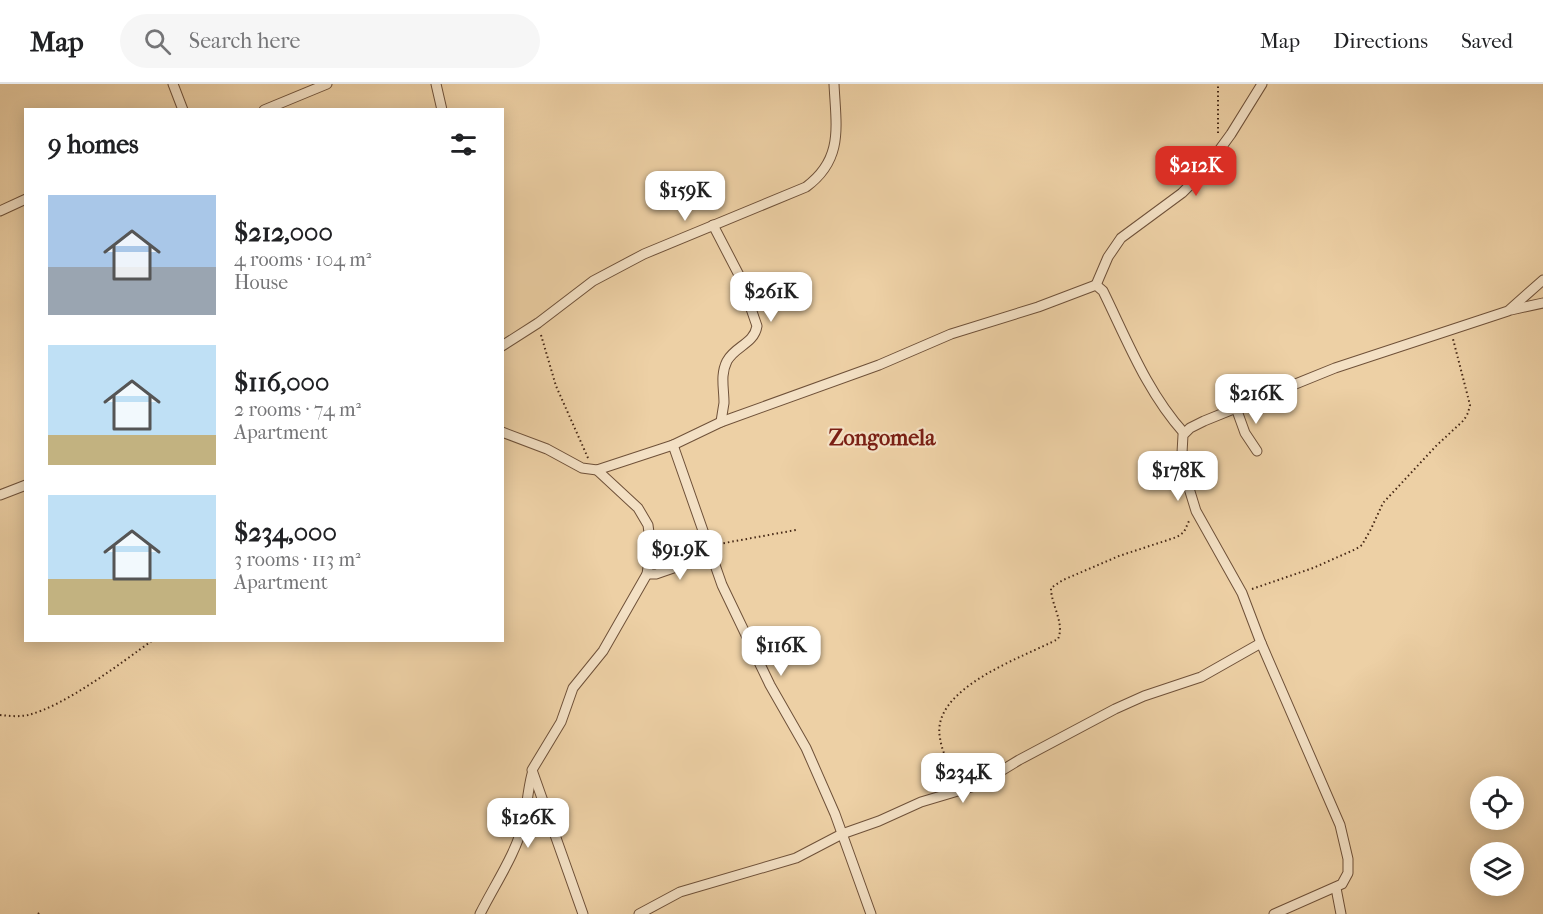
<!DOCTYPE html>
<meta charset="utf-8">
<style>
body{margin:0;font-family:"IM FELL French Canon",serif;background:#f6f6f6;color:#202124;height:100vh;display:flex;flex-direction:column;font-size:22px;white-space:nowrap}
*{box-sizing:border-box;margin:0}
p{font-size:20px;color:#757577}
.icon{flex:none;width:33px;height:33px;fill:none;stroke:currentColor;stroke-width:2;stroke-linecap:round;stroke-linejoin:round}
.map{position:relative;flex:1;overflow:hidden}
.side{position:absolute;left:24px;top:24px;width:480px;height:534px;display:flex;flex-direction:column;background:#fff;border-radius:0px;box-shadow:0 3px 15px #0003}
.side>*{flex:none}
.buttons{position:absolute;left:1470px;top:692px;display:grid;gap:12px}
.buttons a{display:grid;place-items:center;width:54px;height:54px;border-radius:50%;background:#fff;box-shadow:0 3px 15px #0003;font-size:30px}
.price{position:absolute;translate:-50% -51px;padding:0 14px;border-radius:12px;background:#fff;color:#222;font-size:20px;line-height:39px;filter:drop-shadow(0 2px 3px #0008)}
.price::after{content:'';position:absolute;left:50%;top:36px;width:18px;height:14px;margin-left:-9px;background:inherit;clip-path:polygon(0 0,100% 0,50% 100%)}
.price.on{background:#d93025;color:#fff}
ul{padding:0;list-style:none}
li{display:flex;align-items:center;gap:18px;height:150px;padding:0 24px}
li span{display:grid;place-items:center;flex:none;width:168px;height:120px;border-radius:0px;color:#555}
li>.icon{margin-inline-start:auto}
span .icon{width:72px;height:72px;fill:#fffc;stroke-width:1}
li b{font-size:26px}
h2{display:flex;justify-content:space-between;align-items:center;height:72px;padding:0 24px;font-size:26px}
header{display:flex;align-items:center;gap:36px;box-sizing:border-box;height:84px;padding:0 30px;background:#fff;border-bottom:2px solid #e0e0e0}
header strong{font-size:28px}
nav{display:flex;gap:33px;margin-inline-start:auto;font-size:21px}
.search{width:420px;height:54px;background:#f6f6f6;display:flex;align-items:center;gap:15px;box-sizing:border-box;padding:0 21px;border-radius:33px;color:#757577;font-size:22px}
.map>svg:first-child{display:block}
.lines{fill:none;stroke-linecap:round;stroke-linejoin:round}
.street-casing{stroke:#6f5139;stroke-width:11}
.path{stroke:#452715;stroke-width:2;stroke-dasharray:1.5 3;stroke-linecap:butt}
.street{stroke:#f3e0c4;stroke-width:9}
.labels{text-anchor:middle;stroke-width:4.5;stroke-linejoin:round;paint-order:stroke}
.quarter-label{font-size:22px;font-weight:bold;fill:#7a1f14;stroke:#f3e0c4}
</style>
<header>
<strong>Map</strong>
<div class="search"><svg class="icon" aria-label="search" viewBox="0 0 24 24"><circle cx="10" cy="10" r="6"/><path d="M15 15l6 6"/></svg>Search here</div>
<nav><a>Map</a><a>Directions</a><a>Saved</a></nav>
</header>
<div class="map">
<svg width="1543" height="830" viewBox="0 0 1543 830">
<rect width="100%" height="100%" fill="#edd0a5"/>
<filter id="stains"><feTurbulence type="fractalNoise" baseFrequency=".00333" numOctaves="4"/><feColorMatrix values="0 0 0 0 .2 0 0 0 0 .09 0 0 0 0 .02 0 0 0 .5 -.17"/></filter>
<radialGradient id="worn" r=".72"><stop offset=".6" stop-color="#630" stop-opacity="0"/><stop offset="1" stop-color="#630" stop-opacity=".3"/></radialGradient>
<g class="lines">
<defs>
<g id="street">
<polyline points="173,0 183,26"/>
<polyline points="436,0 442,26"/>
<polyline points="264,26 327,0"/>
<polyline points="0,127 26,115"/>
<path d="M 713,141 L 740,193 L 757,242 C 754,260 735,262 727,277 C 720,291 724,304 724,319 C 723,325 722,331 721,338"/>
<polyline points="1096,201 1108,173 1121,154 1182,109 1204,87 1231,50 1262,0"/>
<polyline points="1511,226 1543,219"/>
<path d="M 502,262 L 538,239 L 593,197 L 644,170 L 806,103 C 844,75 836,42 834,0"/>
<polyline points="1236,324 1245,349 1257,367"/>
<path d="M 502,348 L 547,365 L 582,384 L 597,386 L 673,361 L 721,338 L 879,281 L 951,250 L 1038,223 L 1096,201 L 1103,207 C 1127,256 1147,308 1184,349"/>
<polyline points="673,361 722,501 770,601 806,664 835,730 871,830"/>
<polyline points="0,411 26,401"/>
<polyline points="647,490 656,490 711,471"/>
<polyline points="1336,804 1341,830"/>
<path d="M 480,830 C 495,800 516,770 524,737 C 527,721 528,705 532,690"/>
<polyline points="583,830 532,686 561,638 573,604 603,567 647,490 651,464 648,441 638,424 597,386"/>
<polyline points="639,830 680,808 796,774 842,750 879,737 921,718 978,701 1019,676 1115,625 1144,612 1201,593 1261,559"/>
<polyline points="1274,830 1342,800 1348,789 1348,775 1340,741 1261,559 1242,509 1196,427 1184,388 1182,369 1183,351 1190,344 1204,337 1335,284 1508,227 1543,196"/>
</g>
</defs>
<use href="#street" class="street-casing"/>
<g class="path">
<polyline points="1218,49 1218,0"/>
<polyline points="541,251 556,302 588,374"/>
<polyline points="719,460 796,446"/>
<polyline points="1252,505 1313,484 1356,465 1362,461 1371,445 1383,419 1436,362 1464,336 1468,329 1470,321 1453,255"/>
<path d="M 0,631 C 9,632 19,633 28,631 C 65,622 121,579 153,556"/>
<path d="M 956,698 C 951,684 942,669 940,654 C 930,604 1024,573 1058,555 C 1065,539 1051,521 1051,504 L 1063,496 L 1119,472 L 1177,453 L 1184,448 L 1189,437"/>
<polyline points="38,830 40,828"/>
</g>
<use href="#street" class="street"/>
</g>
<g class="labels">
<g class="quarter-label">
<text x="882" y="361">Zongomela</text>
</g>
</g>
<rect width="100%" height="100%" filter="url(#stains)"/>
<rect width="100%" height="100%" fill="url(#worn)"/>
</svg>
<div class="buttons">
<a><svg class="icon" aria-label="locate" viewBox="0 0 24 24"><circle cx="12" cy="12" r="6"/><path d="M12 2v4M12 18v4M2 12h4M18 12h4"/></svg></a>
<a><svg class="icon" aria-label="layers" viewBox="0 0 24 24"><path d="M12 4l9 5-9 5-9-5zM3 14l9 5 9-5"/></svg></a>
</div>
<b class="price on" style="left:1196px;top:113px">$212K</b>
<b class="price" style="left:685px;top:138px">$159K</b>
<b class="price" style="left:771px;top:239px">$261K</b>
<b class="price" style="left:1256px;top:341px">$216K</b>
<b class="price" style="left:1178px;top:418px">$178K</b>
<b class="price" style="left:680px;top:497px">$91.9K</b>
<b class="price" style="left:781px;top:593px">$116K</b>
<b class="price" style="left:963px;top:720px">$234K</b>
<b class="price" style="left:528px;top:765px">$126K</b>
<section class="side">
<h2>9 homes<svg class="icon" aria-label="filters" viewBox="0 0 24 24"><path d="M4 7h16M4 17h16"/><circle cx="9" cy="7" r="2"/><circle cx="15" cy="17" r="2"/></svg></h2>
<ul>
<li><span style="background:linear-gradient(#a9c7e8 60%,#9aa5b1 0)"><svg class="icon" aria-label="home" viewBox="0 0 24 24"><path d="M3 11l9-7 9 7M6 9v11h12V9"/></svg></span><div><b>$212,000</b><p>4 rooms · 104 m²</p><p>House</p></div></li>
<li><span style="background:linear-gradient(#bfe0f5 75%,#c2b280 0)"><svg class="icon" aria-label="home" viewBox="0 0 24 24"><path d="M3 11l9-7 9 7M6 9v11h12V9"/></svg></span><div><b>$116,000</b><p>2 rooms · 74 m²</p><p>Apartment</p></div></li>
<li><span style="background:linear-gradient(#bfe0f5 70%,#c2b280 0)"><svg class="icon" aria-label="home" viewBox="0 0 24 24"><path d="M3 11l9-7 9 7M6 9v11h12V9"/></svg></span><div><b>$234,000</b><p>3 rooms · 113 m²</p><p>Apartment</p></div></li>
</ul>
</section>
</div>
